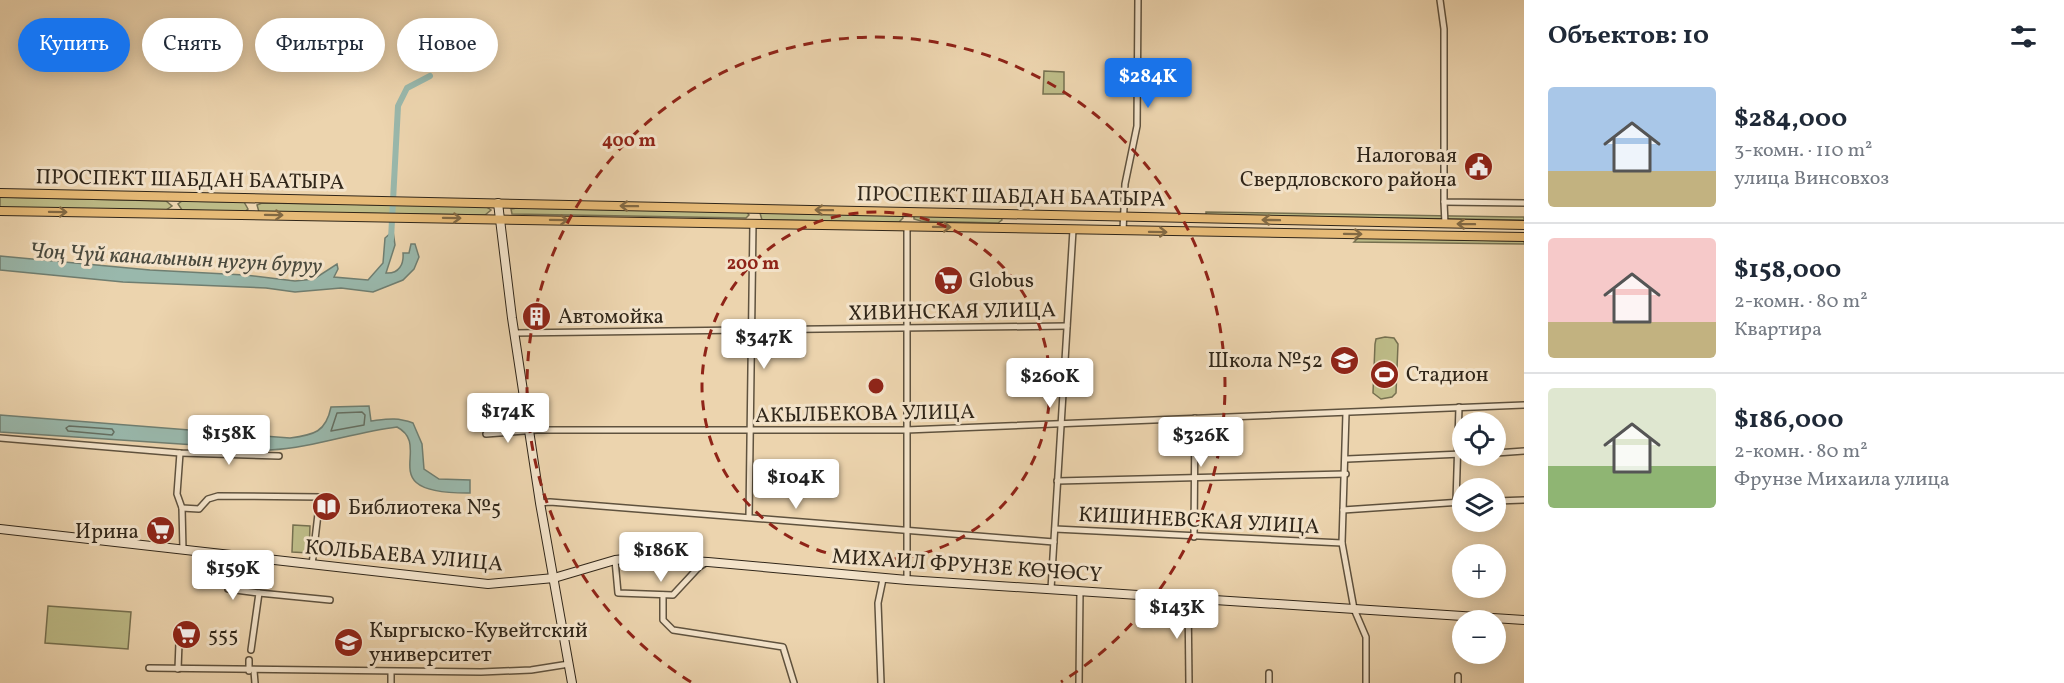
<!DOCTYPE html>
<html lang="ru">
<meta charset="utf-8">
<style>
body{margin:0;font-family:Vollkorn,serif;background:#f6f6f7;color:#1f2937;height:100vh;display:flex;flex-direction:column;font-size:22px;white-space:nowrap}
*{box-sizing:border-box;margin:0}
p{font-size:20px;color:#747a83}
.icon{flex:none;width:33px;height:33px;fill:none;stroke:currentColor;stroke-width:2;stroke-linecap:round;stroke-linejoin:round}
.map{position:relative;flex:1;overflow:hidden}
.panel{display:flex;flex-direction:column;background:#fff;width:540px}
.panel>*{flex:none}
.banner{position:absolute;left:18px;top:18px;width:570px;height:54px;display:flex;gap:12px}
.controls{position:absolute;left:1452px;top:412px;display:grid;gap:12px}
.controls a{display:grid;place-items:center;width:54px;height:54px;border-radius:50%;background:#fff;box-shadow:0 3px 15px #0003;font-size:30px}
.price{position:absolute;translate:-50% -51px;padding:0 14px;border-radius:6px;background:#fff;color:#222;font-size:20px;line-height:39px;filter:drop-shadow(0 2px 3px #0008)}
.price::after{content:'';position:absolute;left:50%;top:36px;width:18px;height:14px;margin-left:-9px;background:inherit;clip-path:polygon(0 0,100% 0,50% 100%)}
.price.current{background:#1a73e8;color:#fff}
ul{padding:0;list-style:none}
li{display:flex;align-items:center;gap:18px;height:150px;padding:0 24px}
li+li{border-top:2px solid #e0e1e3}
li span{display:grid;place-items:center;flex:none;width:168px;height:120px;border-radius:6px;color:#555}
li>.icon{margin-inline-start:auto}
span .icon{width:72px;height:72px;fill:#fffc;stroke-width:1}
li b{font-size:26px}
h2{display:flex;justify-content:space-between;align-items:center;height:72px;padding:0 24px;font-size:26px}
.pill{padding:0 21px;border-radius:27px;background:#fff;box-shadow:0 3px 15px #0003;font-size:21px;line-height:54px}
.pill.current{background:#1a73e8;color:#fff}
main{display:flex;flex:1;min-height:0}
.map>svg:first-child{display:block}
.green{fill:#bdbb87;stroke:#767050;stroke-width:1.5}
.water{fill:#99b8ac;stroke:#6f7e71;stroke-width:1.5}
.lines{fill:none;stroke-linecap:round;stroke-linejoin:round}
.shore{stroke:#646f62;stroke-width:1.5}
.canal{stroke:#99b8ac;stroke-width:6}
.street-casing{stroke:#5f523e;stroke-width:8}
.secondary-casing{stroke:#302619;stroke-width:10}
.primary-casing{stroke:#302619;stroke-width:10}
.street{stroke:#f3e3ca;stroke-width:5}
.secondary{stroke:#f3e3ca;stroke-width:8}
.primary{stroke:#e6ba77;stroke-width:8}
.oneway{stroke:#826943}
.ring{fill:none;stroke:#8f2418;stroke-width:3;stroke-dasharray:10 8}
.labels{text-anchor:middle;stroke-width:6;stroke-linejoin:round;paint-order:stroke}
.poi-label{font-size:21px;fill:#302619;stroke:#f3e3ca;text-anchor:start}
.street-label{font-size:21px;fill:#302619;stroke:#f3e3ca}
.water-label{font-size:22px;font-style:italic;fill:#4a4a3e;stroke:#f3e3ca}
.centre{fill:#8f2418;stroke:#f3e3ca;stroke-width:3}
.ring-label{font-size:18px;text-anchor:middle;font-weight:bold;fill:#8f2418;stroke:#f3e3ca;stroke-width:6;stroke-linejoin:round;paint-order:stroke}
</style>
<main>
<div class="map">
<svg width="1524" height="683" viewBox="0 0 1524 683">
<rect width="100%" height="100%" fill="#ecd4ae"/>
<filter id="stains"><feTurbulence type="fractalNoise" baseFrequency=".00333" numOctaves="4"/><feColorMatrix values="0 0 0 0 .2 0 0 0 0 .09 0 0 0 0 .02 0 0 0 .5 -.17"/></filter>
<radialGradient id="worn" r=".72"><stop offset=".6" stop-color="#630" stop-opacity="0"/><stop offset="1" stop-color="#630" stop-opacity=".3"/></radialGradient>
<g class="green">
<polygon points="1044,71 1064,72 1064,94 1043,94"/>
<polygon points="0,197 166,201 172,206 166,210 0,208"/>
<polygon points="182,201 244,202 248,209 245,212 182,210 178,204"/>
<polygon points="262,203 485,206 491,210 485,215 259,212 257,205"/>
<polygon points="517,208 747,212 749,215 746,218 512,214 511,209"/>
<polygon points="1206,212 1515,217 1524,217 1524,220 1206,215"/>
<polygon points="760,213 902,215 903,218 899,222 769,220 762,220"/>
<polygon points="914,216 1001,217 1002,220 998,223 921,221 914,219"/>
<polygon points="1358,238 1524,241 1524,244 1354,242"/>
<polygon points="1385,337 1394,338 1398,344 1396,393 1392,397 1381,399 1373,393 1375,344 1376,339"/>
<polygon points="293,525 310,526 309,553 292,552"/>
<polygon points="48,606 131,612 128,649 45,643"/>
</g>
<g class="water">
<path d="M 393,231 L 395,245 L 386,273 C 399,274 404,264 403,253 L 409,253 L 411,244 L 415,244 L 419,257 L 414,269 L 403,280 L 373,292 L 341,288 L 295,292 L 266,288 L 123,282 L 0,270 L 0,256 L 150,270 L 245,275 L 295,281 L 314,279 L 337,264 L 338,269 L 334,277 L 368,280 L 383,263 L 385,238 Z"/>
<path d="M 369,406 L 371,421 C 388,419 396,417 413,423 L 422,444 L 424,469 L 439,479 L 470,480 L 470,493 C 369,494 435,447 397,427 C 355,432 312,448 270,450 L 0,432 L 0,415 L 290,438 C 314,435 326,432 331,407 Z"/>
</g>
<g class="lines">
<g class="shore">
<polygon points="362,412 365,415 364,425 331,431 337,413"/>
<polygon points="69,426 112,429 114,432 112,435 68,431 66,428"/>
</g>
<polyline class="canal" points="391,239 398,106 407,88 430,76"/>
<defs>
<g id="street">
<polyline points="1440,0 1444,29 1444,202 1524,203"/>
<polyline points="1444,202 1445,224"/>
<polyline points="1123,231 1125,184 1137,126 1138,0"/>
<polyline points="514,333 1067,326"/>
<polyline points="1346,413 1342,543 1354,609 1366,637 1366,683"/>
<polyline points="486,434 537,430 906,430 1524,405"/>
<polyline points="0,438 180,453 279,456"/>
<polyline points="180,453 177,494 182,508 183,550"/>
<polyline points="1496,453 1524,451"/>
<polyline points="1347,459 1462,454"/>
<polyline points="1057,481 1346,474"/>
<polyline points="1496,501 1524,500"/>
<polyline points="1456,502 1459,407"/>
<polyline points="540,503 550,502 1054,542"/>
<polyline points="182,508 199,509 208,499 218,496 320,497 312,565"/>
<polyline points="1343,510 1462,502"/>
<polyline points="749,517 753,223"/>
<polyline points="1055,529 1342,543"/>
<polyline points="1194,537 1195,418"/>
<polyline points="231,555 228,589 259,593 251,650"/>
<polyline points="615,560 618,593 673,595 699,567 707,562"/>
<polyline points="907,580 907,227"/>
<polyline points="1051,589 1073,230"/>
<polyline points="259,593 330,600"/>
<polyline points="663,595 663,620 673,630 783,647 794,683"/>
<polyline points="1188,597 1189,683"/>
<polyline points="149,668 481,672 531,670 569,664"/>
<polyline points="178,669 179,643 192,643"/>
<polyline points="249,671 249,660"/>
<polyline points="254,671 255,683"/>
<polyline points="391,672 391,683"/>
<polyline points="1269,673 1269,683"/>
<polyline points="881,683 878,603 883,579"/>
<polyline points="1079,683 1080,591"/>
<polyline points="1458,683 1458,676"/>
</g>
<g id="secondary">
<polyline points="498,203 512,318 540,503 572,683"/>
<polyline points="0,529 488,584 554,578 615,560 634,558 708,562 907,580 1524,620"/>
</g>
<g id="primary">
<polyline points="0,193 1524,225"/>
<polyline points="0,211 1524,237"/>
</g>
</defs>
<use href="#street" class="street-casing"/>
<use href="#secondary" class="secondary-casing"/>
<use href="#primary" class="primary-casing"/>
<use href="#street" class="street"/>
<use href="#secondary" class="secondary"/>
<use href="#primary" class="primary"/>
</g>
<defs><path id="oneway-shaft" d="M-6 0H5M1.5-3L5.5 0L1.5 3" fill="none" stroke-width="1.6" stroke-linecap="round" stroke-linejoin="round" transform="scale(1.5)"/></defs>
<g class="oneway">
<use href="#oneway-shaft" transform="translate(629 206) rotate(-179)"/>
<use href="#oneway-shaft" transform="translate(824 210) rotate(-179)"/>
<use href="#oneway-shaft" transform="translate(58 212) rotate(1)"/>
<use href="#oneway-shaft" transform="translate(274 215) rotate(1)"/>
<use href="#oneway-shaft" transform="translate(452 218) rotate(1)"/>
<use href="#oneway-shaft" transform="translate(559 220) rotate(1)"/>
<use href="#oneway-shaft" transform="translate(1271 220) rotate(-179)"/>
<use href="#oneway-shaft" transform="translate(1466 224) rotate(-179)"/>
<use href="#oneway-shaft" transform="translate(942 227) rotate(1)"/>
<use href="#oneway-shaft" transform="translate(1158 232) rotate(1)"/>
<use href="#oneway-shaft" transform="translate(1353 234) rotate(1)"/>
</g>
<g class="ring">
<circle cx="876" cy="386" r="174"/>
<path d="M691 682A349 349 0 1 1 1061 682"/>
</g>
<defs>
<symbol id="civic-disc" viewBox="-11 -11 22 22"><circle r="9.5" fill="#8f2418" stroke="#f3e3ca"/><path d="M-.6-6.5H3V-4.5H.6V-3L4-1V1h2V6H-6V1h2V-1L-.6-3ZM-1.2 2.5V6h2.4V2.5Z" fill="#fff"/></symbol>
<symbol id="supermarket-disc" viewBox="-11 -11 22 22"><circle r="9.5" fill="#8f2418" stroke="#f3e3ca"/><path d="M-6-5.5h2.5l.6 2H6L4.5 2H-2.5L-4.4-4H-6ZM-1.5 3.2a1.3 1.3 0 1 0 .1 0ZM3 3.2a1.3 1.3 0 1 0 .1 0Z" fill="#fff"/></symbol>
<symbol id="building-disc" viewBox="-11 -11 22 22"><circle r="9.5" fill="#8f2418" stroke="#f3e3ca"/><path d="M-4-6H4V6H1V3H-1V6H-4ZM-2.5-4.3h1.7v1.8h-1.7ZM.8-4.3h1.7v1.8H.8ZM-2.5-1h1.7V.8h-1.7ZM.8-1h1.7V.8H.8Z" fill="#fff"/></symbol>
<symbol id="school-disc" viewBox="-11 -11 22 22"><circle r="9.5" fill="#8f2418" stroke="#f3e3ca"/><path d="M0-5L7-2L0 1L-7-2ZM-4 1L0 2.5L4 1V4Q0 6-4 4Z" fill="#fff"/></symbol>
<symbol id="stadium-disc" viewBox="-11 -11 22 22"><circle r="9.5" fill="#8f2418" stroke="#f3e3ca"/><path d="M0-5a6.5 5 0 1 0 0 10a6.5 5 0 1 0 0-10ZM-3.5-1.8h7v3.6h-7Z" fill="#fff"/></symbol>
<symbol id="library-disc" viewBox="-11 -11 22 22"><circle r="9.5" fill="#8f2418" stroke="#f3e3ca"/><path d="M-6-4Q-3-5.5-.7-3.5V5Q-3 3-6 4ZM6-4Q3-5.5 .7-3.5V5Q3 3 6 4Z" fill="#fff"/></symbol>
<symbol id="university-disc" viewBox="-11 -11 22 22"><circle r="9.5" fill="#8f2418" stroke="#f3e3ca"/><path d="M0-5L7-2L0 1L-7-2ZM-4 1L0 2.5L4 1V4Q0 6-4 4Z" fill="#fff"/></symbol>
</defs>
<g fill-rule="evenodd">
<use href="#civic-disc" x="1462" y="150" width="33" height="33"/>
<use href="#supermarket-disc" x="932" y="264" width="33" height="33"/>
<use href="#building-disc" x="520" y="300" width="33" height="33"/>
<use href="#school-disc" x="1328" y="344" width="33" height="33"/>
<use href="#stadium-disc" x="1368" y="358" width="33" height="33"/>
<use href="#library-disc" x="310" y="490" width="33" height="33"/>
<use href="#supermarket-disc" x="144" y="514" width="33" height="33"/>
<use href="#supermarket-disc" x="170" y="618" width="33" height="33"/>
<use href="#university-disc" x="332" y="626" width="33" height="33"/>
</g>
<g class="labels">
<g class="poi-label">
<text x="1457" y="162" text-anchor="end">Налоговая<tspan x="1457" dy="24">Свердловского района</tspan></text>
<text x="969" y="287">Globus</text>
<text x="558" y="323">Автомойка</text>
<text x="1323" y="367" text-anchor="end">Школа №52</text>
<text x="1406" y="381">Стадион</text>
<text x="348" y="514">Библиотека №5</text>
<text x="139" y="538" text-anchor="end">Ирина</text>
<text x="369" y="637">Кыргыско-Кувейтский<tspan x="369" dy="24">университет</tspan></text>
<text x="208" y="641">555</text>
</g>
<g class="street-label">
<text transform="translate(190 179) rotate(1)" y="7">ПРОСПЕКТ ШАБДАН БААТЫРА</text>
<text transform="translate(1011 196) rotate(1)" y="7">ПРОСПЕКТ ШАБДАН БААТЫРА</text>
<text transform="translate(952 311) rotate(-1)" y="7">ХИВИНСКАЯ УЛИЦА</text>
<text transform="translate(865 413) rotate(-1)" y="7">АКЫЛБЕКОВА УЛИЦА</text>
<text transform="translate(1199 520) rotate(3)" y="7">КИШИНЕВСКАЯ УЛИЦА</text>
<text transform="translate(404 555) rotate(5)" y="7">КОЛЬБАЕВА УЛИЦА</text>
<text transform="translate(967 565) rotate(4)" y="7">МИХАИЛ ФРУНЗЕ КӨЧӨСҮ</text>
</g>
<g class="water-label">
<text transform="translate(176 257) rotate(3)" y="8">Чоң Чүй каналынын нугун буруу</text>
</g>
</g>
<circle cx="876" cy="386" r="9" class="centre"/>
<g class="ring-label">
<text x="629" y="146">400 m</text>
<text x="753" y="269">200 m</text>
</g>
<rect width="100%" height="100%" filter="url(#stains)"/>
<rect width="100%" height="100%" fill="url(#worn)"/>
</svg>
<div class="controls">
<a><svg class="icon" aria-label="locate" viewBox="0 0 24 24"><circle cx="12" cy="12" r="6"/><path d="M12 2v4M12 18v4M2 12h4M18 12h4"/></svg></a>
<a><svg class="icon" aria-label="layers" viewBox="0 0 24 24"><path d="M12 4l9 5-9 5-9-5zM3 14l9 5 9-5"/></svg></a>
<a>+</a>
<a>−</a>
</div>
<b class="price current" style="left:1148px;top:109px">$284K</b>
<b class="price" style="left:764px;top:370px">$347K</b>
<b class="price" style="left:1050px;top:409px">$260K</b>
<b class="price" style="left:508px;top:444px">$174K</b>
<b class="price" style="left:229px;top:466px">$158K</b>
<b class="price" style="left:1201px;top:468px">$326K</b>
<b class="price" style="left:796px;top:510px">$104K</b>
<b class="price" style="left:661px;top:583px">$186K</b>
<b class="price" style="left:233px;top:601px">$159K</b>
<b class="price" style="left:1177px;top:640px">$143K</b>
<div class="banner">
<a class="pill current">Купить</a>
<a class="pill">Снять</a>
<a class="pill">Фильтры</a>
<a class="pill">Новое</a>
</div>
</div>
<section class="panel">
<h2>Объектов: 10<svg class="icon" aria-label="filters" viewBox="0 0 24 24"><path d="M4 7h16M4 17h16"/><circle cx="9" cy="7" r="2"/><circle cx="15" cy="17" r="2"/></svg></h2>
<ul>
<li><span style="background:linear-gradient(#a9c7e8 70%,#c2b280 0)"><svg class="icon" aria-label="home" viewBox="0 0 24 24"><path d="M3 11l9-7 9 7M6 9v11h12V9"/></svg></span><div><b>$284,000</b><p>3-комн. · 110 m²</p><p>улица Винсовхоз</p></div></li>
<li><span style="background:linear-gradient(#f6c9c9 70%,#c2b280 0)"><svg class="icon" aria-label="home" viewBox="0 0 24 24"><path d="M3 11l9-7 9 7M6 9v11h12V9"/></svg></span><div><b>$158,000</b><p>2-комн. · 80 m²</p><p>Квартира</p></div></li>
<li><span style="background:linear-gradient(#dfe7d0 65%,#8fb573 0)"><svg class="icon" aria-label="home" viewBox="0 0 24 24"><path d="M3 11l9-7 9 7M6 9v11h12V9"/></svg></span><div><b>$186,000</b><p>2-комн. · 80 m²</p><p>Фрунзе Михаила улица</p></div></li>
</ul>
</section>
</main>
